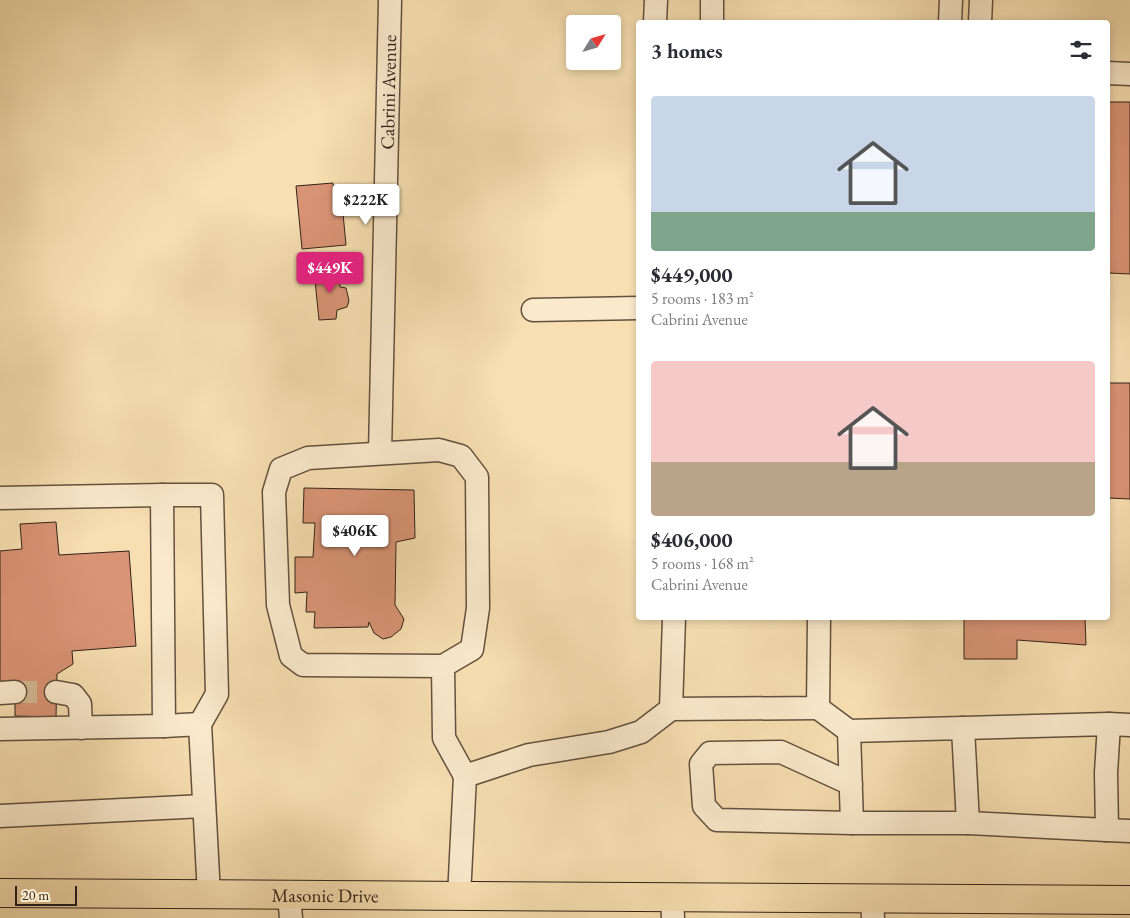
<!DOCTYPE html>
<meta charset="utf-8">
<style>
body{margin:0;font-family:"EB Garamond",serif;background:#f2f2f3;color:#2b2b33;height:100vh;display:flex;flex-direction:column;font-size:19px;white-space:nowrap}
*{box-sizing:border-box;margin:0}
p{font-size:16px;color:#7c7c81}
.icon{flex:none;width:28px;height:28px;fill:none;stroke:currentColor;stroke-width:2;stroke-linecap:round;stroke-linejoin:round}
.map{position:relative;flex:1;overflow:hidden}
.panel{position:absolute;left:636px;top:20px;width:474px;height:600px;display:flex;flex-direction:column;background:#fff;border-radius:5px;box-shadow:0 2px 8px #0003}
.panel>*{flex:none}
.needle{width:32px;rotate:53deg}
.controls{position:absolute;left:566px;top:15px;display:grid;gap:10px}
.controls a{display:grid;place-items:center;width:55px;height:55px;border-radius:5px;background:#fff;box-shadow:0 2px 8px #0003;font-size:25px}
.scale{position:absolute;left:15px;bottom:12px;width:62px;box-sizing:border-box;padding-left:5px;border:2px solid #332219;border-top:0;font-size:14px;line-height:18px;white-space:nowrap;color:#332219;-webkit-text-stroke:4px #faeacc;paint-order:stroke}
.price{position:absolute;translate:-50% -42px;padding:0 11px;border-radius:5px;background:#fff;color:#222;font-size:16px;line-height:32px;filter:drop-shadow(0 1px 2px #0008)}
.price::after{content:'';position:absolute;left:50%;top:30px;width:15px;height:11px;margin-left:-8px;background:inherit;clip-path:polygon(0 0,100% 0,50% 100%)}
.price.active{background:#db2777;color:#fff}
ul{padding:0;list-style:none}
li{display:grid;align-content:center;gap:10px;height:265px;padding:0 15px}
li span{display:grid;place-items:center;height:155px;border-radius:5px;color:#555}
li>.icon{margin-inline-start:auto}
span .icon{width:90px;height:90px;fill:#fffc;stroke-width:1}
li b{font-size:21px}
h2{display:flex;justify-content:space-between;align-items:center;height:60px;padding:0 15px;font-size:21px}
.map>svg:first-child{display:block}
.building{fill:#d99475;stroke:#332219}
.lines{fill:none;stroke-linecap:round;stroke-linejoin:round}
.minor-tunnel{stroke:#d0b993;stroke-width:22;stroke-dasharray:22 11;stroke-linecap:butt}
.minor-casing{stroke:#64513f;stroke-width:25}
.major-casing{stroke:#332219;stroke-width:30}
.minor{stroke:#faeacc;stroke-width:22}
.major{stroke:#f7dfb1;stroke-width:28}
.labels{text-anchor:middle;stroke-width:4;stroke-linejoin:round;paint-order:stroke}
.street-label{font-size:19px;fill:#332219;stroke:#faeacc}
</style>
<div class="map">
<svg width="1130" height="918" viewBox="0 0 1130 918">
<rect width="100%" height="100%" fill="#f7dfb1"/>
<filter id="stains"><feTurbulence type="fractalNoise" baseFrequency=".004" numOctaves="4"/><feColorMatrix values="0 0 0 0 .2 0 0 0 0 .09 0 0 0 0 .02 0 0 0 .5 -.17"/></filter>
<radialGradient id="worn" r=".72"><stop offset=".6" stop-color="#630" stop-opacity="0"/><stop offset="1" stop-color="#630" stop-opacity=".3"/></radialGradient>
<g class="building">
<polygon points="1108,102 1130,102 1130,274 1108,273"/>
<polygon points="333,183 335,204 342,203 346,245 302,249 296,186"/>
<polygon points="314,271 340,271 340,287 346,288 349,301 347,307 337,310 336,319 319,320"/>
<polygon points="1108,383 1130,383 1130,499 1108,498"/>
<polygon points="304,488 414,490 415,538 396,542 395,605 404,619 401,629 391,637 383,639 374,633 369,622 368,627 314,628 315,612 306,612 307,592 295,593 295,557 313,557 315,523 303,523"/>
<polygon points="56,522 59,555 129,551 136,646 72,651 73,664 57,674 56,717 15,716 15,682 0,682 0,551 22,549 20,524"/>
<polygon points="964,618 1085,618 1086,645 1017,640 1017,659 964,659"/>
</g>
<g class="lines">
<polyline class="minor-tunnel" points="15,692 56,692"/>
<defs>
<g id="minor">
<polyline points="655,22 656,0"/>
<polyline points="712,22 712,0"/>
<polyline points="950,22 951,0"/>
<polyline points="980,22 981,0"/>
<polyline points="1108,73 1130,74"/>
<polyline points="533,310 639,308"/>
<path id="s1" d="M 380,453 L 390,0"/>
<polyline points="162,495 212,495 217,694 200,724"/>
<polyline points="0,498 162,495 164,726 0,729"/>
<polyline points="674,618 671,709 818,708 819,618"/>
<polyline points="443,666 303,665 291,656 278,605 274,492 281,469 308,458 439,450 461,456 477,477 478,608 472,649 443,666 444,738 465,776"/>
<polyline points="56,692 73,695 80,704 81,728"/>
<polyline points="0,693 15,692"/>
<polyline points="818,708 849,731 852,823 717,820 704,806 701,764 710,753 781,752 851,784"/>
<polyline points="1109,724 1130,725"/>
<polyline points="164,726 200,724 209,895"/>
<polyline points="963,728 1109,724 1106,773 1107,830 968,823"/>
<polyline points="849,731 963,728 968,823 852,823"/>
<polyline points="0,816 204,806"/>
<polyline points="1107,830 1130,831"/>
<polyline points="289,895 291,918"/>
<polyline points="459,897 465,776 529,755 609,742 641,732 671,709"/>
<polyline points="672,899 673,918"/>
<polyline points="872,899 873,918"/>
</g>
<g id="major">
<path id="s2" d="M 0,893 L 1130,900"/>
</g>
</defs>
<use href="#minor" class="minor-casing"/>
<use href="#major" class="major-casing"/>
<use href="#minor" class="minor"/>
<use href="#major" class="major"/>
</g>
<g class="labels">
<g class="street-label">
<text dy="7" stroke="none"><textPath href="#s1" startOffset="361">Cabrini Avenue</textPath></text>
<text dy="7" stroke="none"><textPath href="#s2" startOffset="325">Masonic Drive</textPath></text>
</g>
</g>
<rect width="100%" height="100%" filter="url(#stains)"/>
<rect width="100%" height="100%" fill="url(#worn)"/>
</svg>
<div class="controls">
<a><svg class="needle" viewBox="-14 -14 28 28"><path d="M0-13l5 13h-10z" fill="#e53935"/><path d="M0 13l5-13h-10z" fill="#7c7c81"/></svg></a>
</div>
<div class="scale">20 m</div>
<b class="price" style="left:366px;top:226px">$222K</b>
<b class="price active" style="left:330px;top:294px">$449K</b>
<b class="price" style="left:355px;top:557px">$406K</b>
<section class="panel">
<h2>3 homes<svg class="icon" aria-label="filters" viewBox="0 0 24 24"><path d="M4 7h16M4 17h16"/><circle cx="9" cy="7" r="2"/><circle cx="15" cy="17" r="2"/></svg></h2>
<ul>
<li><span style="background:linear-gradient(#c9d6e8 75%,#7fa58c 0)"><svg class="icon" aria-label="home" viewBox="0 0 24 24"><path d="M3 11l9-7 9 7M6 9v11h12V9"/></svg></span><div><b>$449,000</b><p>5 rooms · 183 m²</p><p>Cabrini Avenue</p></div></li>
<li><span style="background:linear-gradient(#f6c9c9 65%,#b9a48a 0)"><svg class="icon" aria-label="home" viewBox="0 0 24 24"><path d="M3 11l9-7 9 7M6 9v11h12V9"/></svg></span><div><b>$406,000</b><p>5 rooms · 168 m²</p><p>Cabrini Avenue</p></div></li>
</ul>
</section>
</div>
